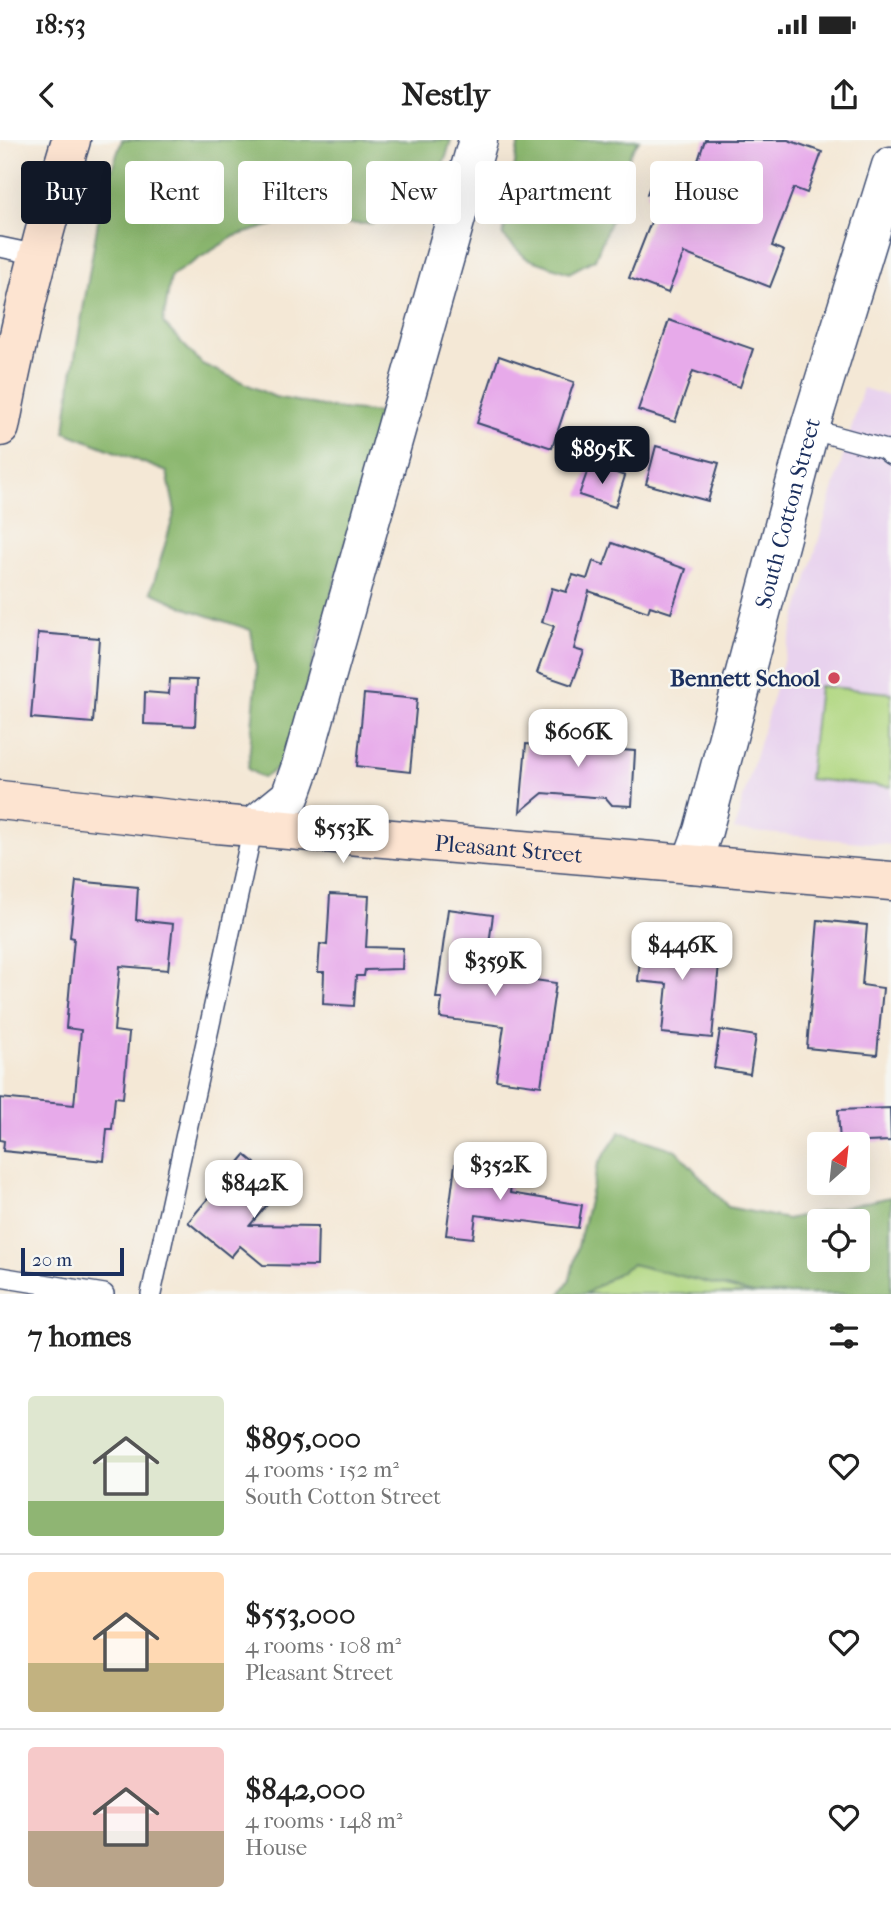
<!DOCTYPE html>
<meta charset="utf-8">
<style>
body{margin:0;font-family:"IM FELL French Canon",serif;background:#f6f6f6;color:#222;height:100vh;display:flex;flex-direction:column;font-size:26px;white-space:nowrap}
*{box-sizing:border-box;margin:0}
p{font-size:23px;color:#767676}
.icon{flex:none;width:38px;height:38px;fill:none;stroke:currentColor;stroke-width:2;stroke-linecap:round;stroke-linejoin:round}
.map{position:relative;height:1154px;overflow:hidden}
.details{display:flex;flex-direction:column;background:#fff;flex:1}
.details>*{flex:none}
.hud{position:absolute;left:21px;top:21px;width:850px;height:63px;display:flex;gap:14px}
.needle{width:46px;rotate:27deg}
.fabs{position:absolute;left:807px;top:992px;display:grid;gap:14px}
.fabs a{display:grid;place-items:center;width:63px;height:63px;border-radius:7px;background:#fff;box-shadow:0 7px 28px #0002;font-size:35px}
.scale{position:absolute;left:21px;bottom:18px;width:103px;box-sizing:border-box;padding-left:7px;border:4px solid #1b2f5e;border-top:0;font-size:19px;line-height:24px;white-space:nowrap;color:#1b2f5e;-webkit-text-stroke:5px #f6f6f2;paint-order:stroke}
.price{position:absolute;translate:-50% -60px;padding:0 16px;border-radius:14px;background:#fff;color:#222;font-size:23px;line-height:46px;filter:drop-shadow(0 2px 4px #0008)}
.price::after{content:'';position:absolute;left:50%;top:42px;width:21px;height:16px;margin-left:-10px;background:inherit;clip-path:polygon(0 0,100% 0,50% 100%)}
.price.current{background:#111827;color:#fff}
ul{padding:0;list-style:none}
li{display:flex;align-items:center;gap:21px;height:175px;padding:0 28px}
li+li{border-top:2px solid #e0e0e0}
li span{display:grid;place-items:center;flex:none;width:196px;height:140px;border-radius:7px;color:#555}
li>.icon{margin-inline-start:auto}
span .icon{width:84px;height:84px;fill:#fffc;stroke-width:1}
li b{font-size:30px}
h2{display:flex;justify-content:space-between;align-items:center;height:84px;padding:0 28px;font-size:30px}
.tag{padding:0 24px;border-radius:7px;background:#fff;box-shadow:0 7px 28px #0002;font-size:24px;line-height:63px}
.tag.current{background:#111827;color:#fff}
.status{display:flex;justify-content:space-between;align-items:center;height:49px;padding:0 35px;background:#fff;direction:ltr}
.status svg{height:19px;fill:currentColor}
header{display:flex;justify-content:space-between;align-items:center;height:91px;padding:0 28px;background:#fff;font-size:32px;font-weight:800}
.map>svg:first-child{display:block}
.built{fill:#e8d2ee}
.green{fill:#b1d781;stroke:#668370;stroke-width:2}
.forest{fill:#8cb86f;stroke:#547466;stroke-width:2;fill-rule:evenodd}
.building{fill:#e7aaea}
.lines{fill:none;stroke-linecap:round;stroke-linejoin:round}
.lane-casing{stroke:#3c4b70;stroke-width:22}
.street-casing{stroke:#3c4b70;stroke-width:41}
.secondary-casing{stroke:#3c4b70;stroke-width:41}
.lane{stroke:#fff;stroke-width:19}
.street{stroke:#fff;stroke-width:38}
.secondary{stroke:#fde4d1;stroke-width:38}
.poi-dot{fill:#d1495b;stroke:#f6f6f2;stroke-width:2.5}
.labels{text-anchor:middle;stroke-width:5;stroke-linejoin:round;paint-order:stroke}
.street-label{font-size:23px;fill:#1b2f5e;stroke:#f6f6f2}
.poi-label{font-size:23px;font-weight:bold;fill:#1b2f5e;stroke:#f6f6f2;text-anchor:end}
</style>
<div class="status"><b>18:53</b><svg viewBox="0 0 49 12"><path d="M0 12V9h3v3zM5 12V6h3v6zM10 12V3h3v9zM15 12V0h3v12zM26 1h20v11H26zM47 4h2v5h-2z"/></svg></div>
<header><svg class="icon" aria-label="back" viewBox="0 0 24 24"><path d="M15 5l-7 7 7 7"/></svg>Nestly<svg class="icon" aria-label="share" viewBox="0 0 24 24"><path d="M12 15V3M7 8l5-5 5 5M5 13v7h14v-7"/></svg></header>
<div class="map">
<svg width="891" height="1154" viewBox="0 0 891 1154">
<rect width="100%" height="100%" fill="#f6f6f2"/>
<filter id="ink" filterUnits="userSpaceOnUse"><feTurbulence type="fractalNoise" baseFrequency=".0143" numOctaves="2"/><feDisplacementMap in="SourceGraphic" scale="14" xChannelSelector="R" yChannelSelector="G"/><feConvolveMatrix kernelMatrix="1 2 1 2 8 2 1 2 1" color-interpolation-filters="sRGB"/></filter>
<filter id="wash" filterUnits="userSpaceOnUse"><feTurbulence type="fractalNoise" baseFrequency=".00686" numOctaves="4" result="noise"/><feDisplacementMap in="SourceGraphic" scale="28" xChannelSelector="R" yChannelSelector="G"/><feGaussianBlur stdDeviation="1.57" result="paint"/><feColorMatrix in="noise" values="0 0 0 0 0 0 0 0 0 0 0 0 0 0 0 0 0 1.4 0 .05"/><feComposite in="paint" operator="in"/></filter>
<g filter="url(#wash)">
<rect width="100%" height="100%" fill="#f4e8d6"/>
<polygon class="built" points="863,248 891,257 891,705 734,690"/>
<g class="green">
<polygon points="819,546 891,553 891,647 809,639"/>
<polygon points="632,1124 754,1154 585,1154"/>
</g>
<g class="forest">
<polygon points="122,0 451,0 446,17 426,57 372,84 280,83 235,96 171,136 163,183 202,224 275,257 332,268 381,273 285,623 263,638 248,629 257,534 251,490 191,470 151,452 175,371 167,332 65,292 72,235 102,58"/>
<polygon points="519,0 639,0 630,14 617,65 595,119 569,133 526,118 503,96"/>
<path d="M 620,992 L 676,1010 L 728,1067 L 787,1079 L 891,1057 L 891,1154 L 754,1154 L 632,1124 L 585,1154 L 560,1154 L 570,1139 L 598,1024 ZM 819,1082 L 858,1082 L 858,1120 L 819,1120 Z"/>
</g>
<g id="blocks">
<g class="building">
<polygon points="705,0 788,0 822,12 807,53 794,48 772,106 784,111 770,147 684,113 668,153 629,138 660,59 647,54 659,22 693,35"/>
<polygon points="669,180 753,209 740,247 693,231 675,282 638,270"/>
<polygon points="499,216 574,242 552,308 477,283"/>
<polygon points="656,306 719,323 708,361 646,344"/>
<polygon points="590,324 625,336 615,367 579,355"/>
<polygon points="612,403 686,429 671,473 650,466 648,472 589,451 574,509 584,512 572,545 537,533 554,486 542,482 552,448 566,452 573,435 587,439 593,421 604,425"/>
<polygon points="38,493 99,498 93,583 31,578"/>
<polygon points="170,539 197,540 195,586 144,584 145,552 169,554"/>
<polygon points="364,554 417,559 410,632 357,626"/>
<polygon points="539,593 622,599 621,610 635,611 632,666 612,665 606,658 543,653 520,672 526,604 538,605"/>
<polygon points="76,741 138,747 136,780 173,784 168,830 120,826 114,891 129,893 123,958 115,957 112,989 107,989 104,1021 3,1011 4,1001 0,1000 0,958 74,965 81,890 66,888 74,798 70,797"/>
<polygon points="330,754 369,756 366,807 403,808 402,829 365,830 364,836 356,836 354,866 323,864 324,832 318,832 320,804 327,805"/>
<polygon points="448,769 493,775 485,833 556,843 541,946 496,940 504,886 440,878 442,858 436,858"/>
<polygon points="818,780 867,785 862,845 883,848 877,915 807,908"/>
<polygon points="642,794 708,800 706,823 719,824 712,898 662,893 667,844 638,841"/>
<polygon points="720,890 756,896 750,934 714,928"/>
<polygon points="890,968 891,1001 840,1003 838,970"/>
<polygon points="245,1015 283,1046 250,1085 318,1086 317,1126 263,1125 240,1106 231,1117 188,1082"/>
<polygon points="455,1024 513,1031 510,1053 582,1065 578,1088 476,1075 473,1098 446,1095"/>
</g>
</g>
</g>
<g filter="url(#ink)">
<use href="#blocks" fill-opacity="0" stroke="#3c4b70" stroke-width="2"/>
<g class="lines">
<defs>
<g id="lane">
<polyline points="0,107 38,115"/>
<polyline points="810,289 883,309 891,315"/>
<polyline points="0,1137 104,1154"/>
<polyline points="151,1154 253,687"/>
</g>
<g id="street">
<polyline points="253,687 290,657 301,626 478,0"/>
<path id="s1" d="M 691,724 L 703,691 L 811,284 L 891,26"/>
</g>
<g id="secondary">
<path d="M 0,287 C 18,190 42,95 71,0"/>
<path id="s2" d="M 0,660 L 216,684 L 891,741"/>
</g>
</defs>
<use href="#lane" class="lane-casing"/>
<use href="#street" class="street-casing"/>
<use href="#secondary" class="secondary-casing"/>
<use href="#lane" class="lane"/>
<use href="#street" class="street"/>
<use href="#secondary" class="secondary"/>
</g>
</g>
<circle class="poi-dot" cx="834" cy="538" r="7"/>
<g class="labels">
<g class="street-label">
<text dy="8" stroke="none"><textPath href="#s1" startOffset="364">South Cotton Street</textPath></text>
<text dy="8" stroke="none"><textPath href="#s2" startOffset="511">Pleasant Street</textPath></text>
</g>
<g class="poi-label">
<text x="820" y="546">Bennett School</text>
</g>
</g>
</svg>
<div class="fabs">
<a><svg class="needle" viewBox="-14 -14 28 28"><path d="M0-13l5 13h-10z" fill="#e53935"/><path d="M0 13l5-13h-10z" fill="#767676"/></svg></a>
<a><svg class="icon" aria-label="locate" viewBox="0 0 24 24"><circle cx="12" cy="12" r="6"/><path d="M12 2v4M12 18v4M2 12h4M18 12h4"/></svg></a>
</div>
<div class="scale">20 m</div>
<b class="price current" style="left:602px;top:346px">$895K</b>
<b class="price" style="left:578px;top:629px">$606K</b>
<b class="price" style="left:343px;top:725px">$553K</b>
<b class="price" style="left:682px;top:842px">$446K</b>
<b class="price" style="left:495px;top:858px">$359K</b>
<b class="price" style="left:500px;top:1062px">$352K</b>
<b class="price" style="left:254px;top:1080px">$842K</b>
<div class="hud">
<a class="tag current">Buy</a>
<a class="tag">Rent</a>
<a class="tag">Filters</a>
<a class="tag">New</a>
<a class="tag">Apartment</a>
<a class="tag">House</a>
</div>
</div>
<section class="details">
<h2>7 homes<svg class="icon" aria-label="filters" viewBox="0 0 24 24"><path d="M4 7h16M4 17h16"/><circle cx="9" cy="7" r="2"/><circle cx="15" cy="17" r="2"/></svg></h2>
<ul>
<li><span style="background:linear-gradient(#dfe7d0 75%,#8fb573 0)"><svg class="icon" aria-label="home" viewBox="0 0 24 24"><path d="M3 11l9-7 9 7M6 9v11h12V9"/></svg></span><div><b>$895,000</b><p>4 rooms · 152 m²</p><p>South Cotton Street</p></div><svg class="icon" aria-label="heart" viewBox="0 0 24 24"><path d="M12 20l-8-8c-3-5 5-10 8-4 3-6 11-1 8 4z"/></svg></li>
<li><span style="background:linear-gradient(#ffd9b3 65%,#c2b280 0)"><svg class="icon" aria-label="home" viewBox="0 0 24 24"><path d="M3 11l9-7 9 7M6 9v11h12V9"/></svg></span><div><b>$553,000</b><p>4 rooms · 108 m²</p><p>Pleasant Street</p></div><svg class="icon" aria-label="heart" viewBox="0 0 24 24"><path d="M12 20l-8-8c-3-5 5-10 8-4 3-6 11-1 8 4z"/></svg></li>
<li><span style="background:linear-gradient(#f6c9c9 60%,#b9a48a 0)"><svg class="icon" aria-label="home" viewBox="0 0 24 24"><path d="M3 11l9-7 9 7M6 9v11h12V9"/></svg></span><div><b>$842,000</b><p>4 rooms · 148 m²</p><p>House</p></div><svg class="icon" aria-label="heart" viewBox="0 0 24 24"><path d="M12 20l-8-8c-3-5 5-10 8-4 3-6 11-1 8 4z"/></svg></li>
</ul>
</section>
